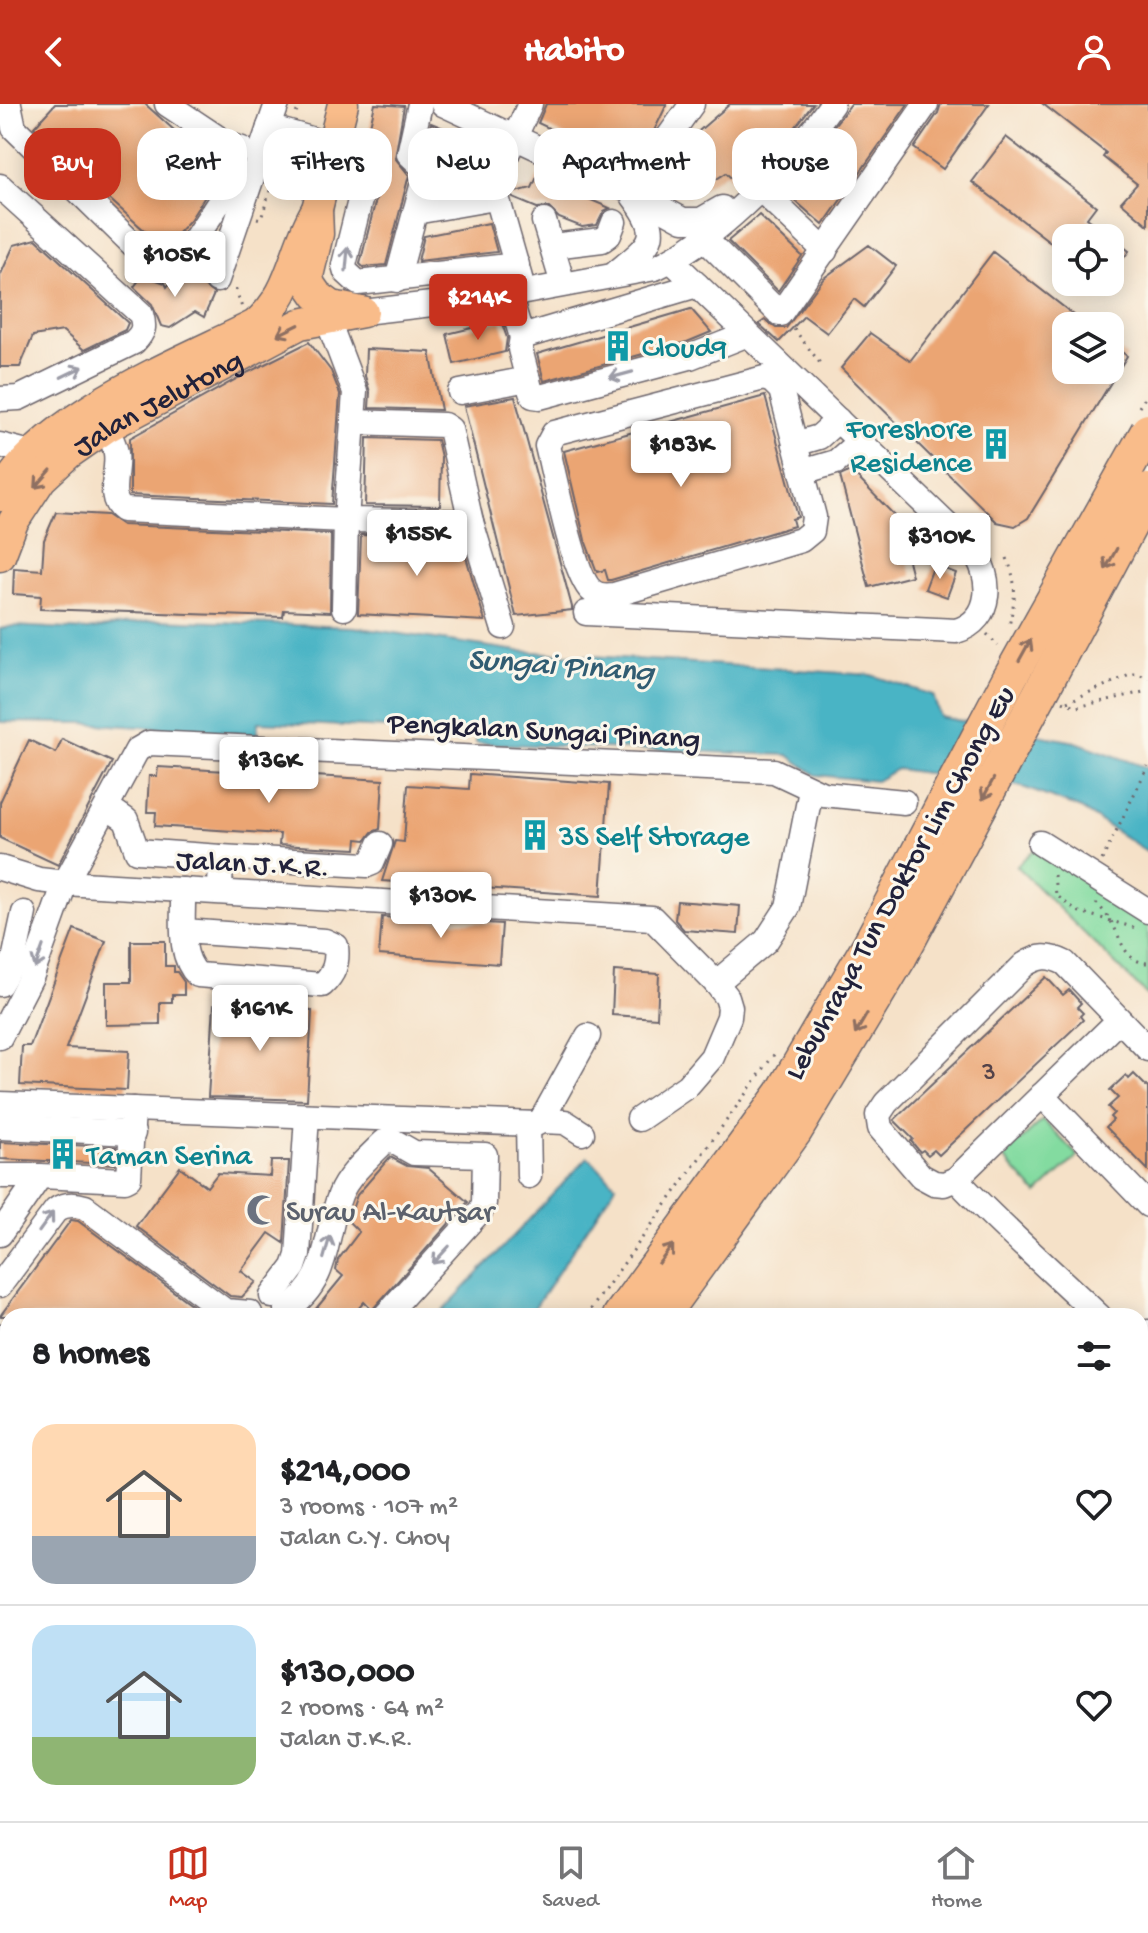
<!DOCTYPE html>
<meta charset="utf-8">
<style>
body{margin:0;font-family:"Gochi Hand",sans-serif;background:#f6f6f6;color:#202124;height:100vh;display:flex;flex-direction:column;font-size:30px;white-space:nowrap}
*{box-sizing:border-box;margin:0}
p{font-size:26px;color:#757577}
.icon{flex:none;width:44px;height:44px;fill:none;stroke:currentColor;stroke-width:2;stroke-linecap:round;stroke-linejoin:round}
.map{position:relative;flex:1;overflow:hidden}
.details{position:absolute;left:0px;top:1204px;width:1148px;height:514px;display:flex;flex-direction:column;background:#fff;border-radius:24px 24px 0 0;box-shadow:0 4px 20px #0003}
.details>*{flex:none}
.banner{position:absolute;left:24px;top:24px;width:1100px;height:72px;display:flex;gap:16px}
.fabs{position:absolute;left:1052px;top:120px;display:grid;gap:16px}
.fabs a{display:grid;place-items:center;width:72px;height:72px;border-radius:16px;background:#fff;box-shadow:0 4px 20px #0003;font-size:40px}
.price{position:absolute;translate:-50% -68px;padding:0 18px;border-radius:8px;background:#fff;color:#222;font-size:26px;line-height:52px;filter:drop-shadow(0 2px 4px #0008)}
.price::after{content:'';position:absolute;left:50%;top:48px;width:24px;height:18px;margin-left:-12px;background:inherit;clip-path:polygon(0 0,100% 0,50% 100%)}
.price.current{background:#c8321e;color:#fff}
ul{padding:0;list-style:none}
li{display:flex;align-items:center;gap:24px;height:200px;padding:0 32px}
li+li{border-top:2px solid #e0e0e0}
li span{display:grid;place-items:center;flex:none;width:224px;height:160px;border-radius:24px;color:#555}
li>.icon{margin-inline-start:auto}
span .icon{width:96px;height:96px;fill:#fffc;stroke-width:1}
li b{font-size:34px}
h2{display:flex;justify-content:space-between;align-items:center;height:96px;padding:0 32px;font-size:34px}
.chip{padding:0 28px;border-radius:24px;background:#fff;box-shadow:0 4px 20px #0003;font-size:28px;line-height:72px}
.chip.current{background:#c8321e;color:#fff}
header{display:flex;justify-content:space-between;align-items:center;height:104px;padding:0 32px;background:#c8321e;color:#fff;font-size:36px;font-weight:700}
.tab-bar{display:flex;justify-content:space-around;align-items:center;height:112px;border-top:2px solid #e0e0e0;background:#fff;font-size:22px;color:#757577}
.tab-bar a{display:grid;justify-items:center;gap:4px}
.tab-bar .current{color:#c8321e}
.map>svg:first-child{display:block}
.green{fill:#83dba0;stroke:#527e6e;stroke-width:2}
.water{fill:#48b4c5;stroke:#356b80;stroke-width:2}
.building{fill:#eba573}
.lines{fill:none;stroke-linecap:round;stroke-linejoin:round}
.minor-casing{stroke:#6c656c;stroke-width:27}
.major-casing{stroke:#6c656c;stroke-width:33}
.highway-casing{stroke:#6c656c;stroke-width:37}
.path{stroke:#6c656c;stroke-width:3;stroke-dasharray:2 6;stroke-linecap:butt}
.minor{stroke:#fff;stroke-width:24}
.major{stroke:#f9bc8a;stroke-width:30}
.highway{stroke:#f9bc8a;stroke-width:34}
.highway-bridge-casing{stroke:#6c656c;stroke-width:37;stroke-linecap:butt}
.highway-bridge{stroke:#f9bc8a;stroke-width:34}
.oneway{stroke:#9c9ca7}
.oneway2{stroke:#8e6f62}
.labels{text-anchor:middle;stroke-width:6;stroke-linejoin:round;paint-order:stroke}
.number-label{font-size:26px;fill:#544349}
.culture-label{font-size:30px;fill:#0d838f;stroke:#fbf7ec;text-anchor:start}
.street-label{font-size:30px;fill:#22223b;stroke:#fbf7ec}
.worship-label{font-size:30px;fill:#5b616d;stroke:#fbf7ec;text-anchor:start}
.water-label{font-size:32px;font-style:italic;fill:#315c72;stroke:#fbf7ec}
</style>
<header><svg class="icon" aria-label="back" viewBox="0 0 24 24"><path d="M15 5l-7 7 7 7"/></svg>Habito<svg class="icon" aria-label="person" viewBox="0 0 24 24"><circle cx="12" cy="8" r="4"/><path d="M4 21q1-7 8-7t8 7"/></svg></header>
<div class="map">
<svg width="1148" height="1717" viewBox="0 0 1148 1717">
<rect width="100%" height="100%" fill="#fbf7ec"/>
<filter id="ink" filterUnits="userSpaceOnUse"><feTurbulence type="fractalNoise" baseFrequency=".0125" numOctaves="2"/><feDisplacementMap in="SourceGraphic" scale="16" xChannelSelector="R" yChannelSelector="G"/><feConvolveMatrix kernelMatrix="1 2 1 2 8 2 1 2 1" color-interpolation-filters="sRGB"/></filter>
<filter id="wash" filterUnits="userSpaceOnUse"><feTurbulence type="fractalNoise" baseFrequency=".006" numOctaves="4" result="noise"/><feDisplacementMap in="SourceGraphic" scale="32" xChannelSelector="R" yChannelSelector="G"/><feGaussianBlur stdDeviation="1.8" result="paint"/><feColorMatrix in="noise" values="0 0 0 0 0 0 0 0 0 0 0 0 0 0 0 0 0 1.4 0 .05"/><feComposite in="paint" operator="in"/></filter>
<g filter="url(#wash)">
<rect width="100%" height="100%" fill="#f5e1c8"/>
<g class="green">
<polygon points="1036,744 1148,817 1148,892 1016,762"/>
<polygon points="1043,1016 1078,1052 1037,1090 1003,1053"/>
<polygon points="1148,1555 1148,1650 1140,1641 1140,1563"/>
</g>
<g class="water">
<polygon points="158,516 353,523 518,547 871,571 933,591 940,613 1076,638 1148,664 1148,748 1081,705 1020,682 897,665 876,677 816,671 788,651 476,639 476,628 258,618 257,631 82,619 0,618 0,525 13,522 87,526"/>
<polygon points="588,1053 616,1081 529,1212 438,1212"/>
</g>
<g id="blocks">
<g class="building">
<polygon points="55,0 145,0 213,61 217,71 211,83 190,116 164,144 95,82 34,23"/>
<polygon points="375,0 404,2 395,54 409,71 386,161 363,163 360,160 384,63 383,46 366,40"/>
<polygon points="546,0 667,0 653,29 629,62 538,19"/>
<polygon points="730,0 813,0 784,38 774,46 769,41 731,74 726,69 687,94 682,86 673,93 652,82 697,36 693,32"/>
<polygon points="851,0 908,0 823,121 783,86"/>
<polygon points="941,0 989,0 943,65 914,44 938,9"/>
<polygon points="1043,0 1148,0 1148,121 1121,98 1137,80 1103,53 1106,49"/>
<polygon points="431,19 493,44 482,72 445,55 435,54 425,45"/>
<polygon points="1006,33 1096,102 1087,114 1129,147 1110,172 1110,134 1066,134 1066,150 972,78"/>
<polygon points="537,73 610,104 604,107 597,121 582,123 559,114 548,103 537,104 513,94 511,89 532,84"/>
<polygon points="759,111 802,152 778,187 728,137"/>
<polygon points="489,119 497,148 418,157 424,132"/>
<polygon points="36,135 128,219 125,226 84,246 63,227 33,232 20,263 0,263 0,172 14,141"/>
<polygon points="869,141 896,162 864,203 854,195 827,229 804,212 779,238 759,220 765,216 776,224 786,224 824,174"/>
<polygon points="993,148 1088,222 1066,222 1066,266 1110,266 1110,239 1127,252 1028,414 1015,422 997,418 841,264 870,229 910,257"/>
<polygon points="143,171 165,179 167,183 171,178 184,174 204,182 214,190 204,213 195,208 170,224 161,222 152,200 134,183"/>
<polygon points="691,205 711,228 687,238 544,277 537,250"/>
<polygon points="501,217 507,234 505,248 454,260 447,230"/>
<polygon points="309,238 331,267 340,290 332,400 130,391 130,334 249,268"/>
<polygon points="366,245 430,248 441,306 369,304 370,288 365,272"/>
<polygon points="765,292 798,413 792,415 794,422 611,476 608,476 605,466 597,468 585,436 564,347"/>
<polygon points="515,293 572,503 572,506 516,512 464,302"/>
<polygon points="367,334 437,336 441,353 440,402 365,401"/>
<polygon points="851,367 897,414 912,472 869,483 840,372"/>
<polygon points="56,408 107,411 122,421 331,430 330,508 284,506 283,513 40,505 41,492 13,490 14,464 42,466 44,436"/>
<polygon points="361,431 460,433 485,517 358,510"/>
<polygon points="934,461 956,469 947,493 925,485"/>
<polygon points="62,635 112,658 58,761 0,734 0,698 29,636 56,649"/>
<polygon points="158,663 383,676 380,725 372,728 366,736 357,735 356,745 279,741 280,730 155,722 156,708 147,708 149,672 157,672"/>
<polygon points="470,670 609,680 601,792 382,777 395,737 404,738 408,681 469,685"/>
<polygon points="677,797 740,802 738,830 684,826 675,816"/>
<polygon points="382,813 502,820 499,860 379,851"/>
<polygon points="74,825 106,837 66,944 129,947 127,986 20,981 22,942 30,942"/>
<polygon points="131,837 165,837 165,862 174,862 174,868 177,868 184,878 184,891 172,891 172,898 160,898 160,920 106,921 106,878 131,878"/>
<polygon points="614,867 659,870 657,914 612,911"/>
<polygon points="1046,873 1063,891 1069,886 1081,899 1077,903 1083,909 1080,912 1083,916 939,1051 934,1046 928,1051 923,1046 920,1048 911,1037 913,1035 894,1016"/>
<polygon points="214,901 312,907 307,996 208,993"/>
<polygon points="1134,970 1148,984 1148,1066 1106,1023 1113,1016 1110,1013 1114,1009 1108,1003 1118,994 1110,986 1126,971 1129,975"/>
<polygon points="0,1038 116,1043 115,1060 0,1055"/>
<polygon points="390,1053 407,1062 428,1064 468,1098 372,1206 364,1198 352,1212 310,1212 343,1172 336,1166 338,1156 359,1128 348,1117 357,1091"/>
<polygon points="271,1057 289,1057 284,1139 269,1129 241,1167 256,1178 242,1193 230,1192 136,1122 180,1063 207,1083 218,1069 270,1072"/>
<polygon points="71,1116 78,1117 207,1212 0,1212"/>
</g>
</g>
</g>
<g filter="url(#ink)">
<use href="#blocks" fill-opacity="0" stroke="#6c656c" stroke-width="2"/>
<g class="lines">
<defs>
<g id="minor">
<polyline points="9,0 14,24 153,160 167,164 178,161 224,91 234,72 225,50 227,40"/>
<polyline points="167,0 227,40 242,45"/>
<polyline points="420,0 409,50 428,68"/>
<polyline points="443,0 630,87 683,116 701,116 722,104"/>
<path d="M 269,23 C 293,31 354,44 369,60 L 344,161 L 346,168 L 358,179 L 517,161"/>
<path d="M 0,82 L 141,210 C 145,223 144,228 134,238 L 19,294 L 0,295"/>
<polyline points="759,84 825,147"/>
<polyline points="630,87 692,0"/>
<polyline points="415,108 495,94"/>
<polyline points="544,117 563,180"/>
<polyline points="703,133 780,210 926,0"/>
<polyline points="553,142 602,136 609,131 614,118"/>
<path d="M 617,168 C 652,139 664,133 633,92"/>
<polyline points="520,174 495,86 498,70 530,0"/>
<polyline points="217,176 277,0"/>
<polyline points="397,176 425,71 428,68 439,69 495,94"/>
<polyline points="509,191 522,233 697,181"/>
<path d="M 363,208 L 509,191 L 655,164 C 719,134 792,58 832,0"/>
<polyline points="327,214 355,288 346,416 344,504"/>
<polyline points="522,233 520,245 531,288 533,292 540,293 690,253 748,230"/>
<path d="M 764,274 L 772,277 L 781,286 L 814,413 L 812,427 L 801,436 L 614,491 C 606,492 597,492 591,486 C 573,470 554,369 547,342 L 554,329 Z"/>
<polyline points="460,288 528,275"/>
<polyline points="353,318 444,321 450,325 471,418 503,523"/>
<path d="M 107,323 C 109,331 115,341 116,349 C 119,367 106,394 123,406 L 346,416 L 471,418"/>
<polyline points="795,340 819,333 838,316"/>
<polyline points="0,341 31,349"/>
<polyline points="802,368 836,358 860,337"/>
<path d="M 586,509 L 956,527 C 994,516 993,471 972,445 L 671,156"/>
<polyline points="107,703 126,716 137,747 221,753"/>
<polyline points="1040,739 1148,807"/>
<polyline points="0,764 39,776 65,779 652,814 716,879 727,893 730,903 729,913 712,953 687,982 639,1015"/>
<path d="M 183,786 C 184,813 177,851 198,871 L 322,881 C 334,870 338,859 336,842 L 325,837 L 184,827"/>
<polyline points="220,787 221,753 367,761 372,759 380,740"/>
<polyline points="716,879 766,837 788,803 811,686"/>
<polyline points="0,880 14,856 24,809"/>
<path d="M 1119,916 L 956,1075 L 944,1080 L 934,1079 L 921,1072 L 880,1024 L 878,1011 L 886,999 L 1024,861 C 1039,851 1049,851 1065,859 L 1148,945"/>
<polyline points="0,933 32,871 65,779 137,646 149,639 774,667 823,690 904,698"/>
<polyline points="1042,991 1148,1101"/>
<polyline points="0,1000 536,1020 541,1017 588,932"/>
<polyline points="541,1017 565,1018 582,1029"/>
<polyline points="528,1020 529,1072"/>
<polyline points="0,1023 133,1029"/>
<polyline points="0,1072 40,1072"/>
<path d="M 956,1075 C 1001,1123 1051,1166 1099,1212"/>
<polyline points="0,1130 40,1072 125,1076 129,1074 133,1005"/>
<path d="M 0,1181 L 56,1106 C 64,1100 75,1100 85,1103 L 225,1207 L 250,1209"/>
<polyline points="272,1192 294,1163 298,1151 307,1012"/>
<path d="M 286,1206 C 331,1176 323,1135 340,1091 C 347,1072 370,1052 384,1038 L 393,1037 L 414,1049 L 485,1051 L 484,1099 L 481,1106 L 385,1212"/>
<polyline points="0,1232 8,1238"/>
<polyline points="1140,1235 1148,1228"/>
<polyline points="1140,1310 1148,1315"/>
<polyline points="8,1419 8,1421"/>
<polyline points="1140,1423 1148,1431"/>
<polyline points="0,1446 8,1454"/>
<polyline points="0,1639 8,1630"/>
<polyline points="1140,1692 1148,1684"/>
<polyline points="573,1710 585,1717"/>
<polyline points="643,1710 656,1717"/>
<polyline points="24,1717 31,1710"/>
<polyline points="112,1717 118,1710"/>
<polyline points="411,1717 416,1710"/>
<polyline points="462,1717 468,1710"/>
<polyline points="510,1717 516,1710"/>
<polyline points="835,1717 838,1710"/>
<polyline points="875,1717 879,1710"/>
<polyline points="1113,1717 1120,1710"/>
</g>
<g id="major">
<polyline points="343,0 317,105 318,130 308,172 310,181 317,191 332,202 357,207"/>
<path d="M 0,392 C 44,311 175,261 255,221 C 294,189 292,146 317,105"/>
<path id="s1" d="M 0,452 L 13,418 L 41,375 L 68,350 L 107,323 L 300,220 L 363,208"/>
</g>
<g id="highway">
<polyline points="620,1212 782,990 871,838"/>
<polyline points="661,1212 795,1027 900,852"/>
<polyline points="162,1717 169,1710"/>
<polyline points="220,1717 227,1710"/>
<polyline points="272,1717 278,1710"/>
<polyline points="327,1717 332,1710"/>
</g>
</defs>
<use href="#minor" class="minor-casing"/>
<use href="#major" class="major-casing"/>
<use href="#highway" class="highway-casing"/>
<g class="path">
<polyline points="296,9 302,0"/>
<polyline points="257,114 261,115 273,77"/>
<polyline points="236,185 242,204"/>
<polyline points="794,225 823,263"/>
<polyline points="1139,303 1148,289"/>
<path d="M 1007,454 C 1018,481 1015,495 1009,522"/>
<polyline points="987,530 998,542"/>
<polyline points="1063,597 1077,603 1148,587"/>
<polyline points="1067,598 1132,570 1139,570 1148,575"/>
<polyline points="1102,756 1148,662"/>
<polyline points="1054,771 1056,791 1076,807 1136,824"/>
<path d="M 1096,799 C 1102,805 1108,812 1112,819 C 1122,836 1124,858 1148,859"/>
<polyline points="586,1212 775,949"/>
</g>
<use href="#minor" class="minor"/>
<use href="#major" class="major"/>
<use href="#highway" class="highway"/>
<defs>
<g id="highway-bridge">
<polyline points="871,838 1009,575 1148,327"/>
<polyline points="900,852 1148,387"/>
</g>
</defs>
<use href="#highway-bridge" class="highway-bridge-casing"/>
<use href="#highway-bridge" class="highway-bridge"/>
</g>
<defs><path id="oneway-shaft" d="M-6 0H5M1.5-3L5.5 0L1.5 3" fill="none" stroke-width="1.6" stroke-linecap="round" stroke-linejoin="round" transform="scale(2)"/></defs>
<g class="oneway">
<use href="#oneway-shaft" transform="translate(347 155) rotate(-85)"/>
<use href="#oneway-shaft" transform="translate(72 268) rotate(-26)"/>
<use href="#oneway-shaft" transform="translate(621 271) rotate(165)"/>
<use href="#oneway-shaft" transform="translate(39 853) rotate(110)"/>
<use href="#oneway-shaft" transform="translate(46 1118) rotate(-54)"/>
<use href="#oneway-shaft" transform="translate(327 1143) rotate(-74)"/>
<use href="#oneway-shaft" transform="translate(441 1151) rotate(133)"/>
</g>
<g class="oneway2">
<use href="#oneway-shaft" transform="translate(288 226) rotate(154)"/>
<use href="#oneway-shaft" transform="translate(43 375) rotate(131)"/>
<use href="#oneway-shaft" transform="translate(1111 455) rotate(119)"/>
<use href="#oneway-shaft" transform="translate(1025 546) rotate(-61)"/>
<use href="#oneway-shaft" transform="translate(988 685) rotate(118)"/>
<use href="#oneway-shaft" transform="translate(861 920) rotate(120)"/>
<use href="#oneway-shaft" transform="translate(666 1150) rotate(-53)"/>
</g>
</g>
<defs>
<symbol id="building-bare" viewBox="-9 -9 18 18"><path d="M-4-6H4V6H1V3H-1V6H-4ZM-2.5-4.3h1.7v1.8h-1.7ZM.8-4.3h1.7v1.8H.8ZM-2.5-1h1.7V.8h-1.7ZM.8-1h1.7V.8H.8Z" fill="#0f9aa8" stroke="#fbf7ec" stroke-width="2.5" paint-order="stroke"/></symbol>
<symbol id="mosque-bare" viewBox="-9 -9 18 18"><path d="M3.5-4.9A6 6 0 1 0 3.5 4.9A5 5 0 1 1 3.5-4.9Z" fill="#6b7280" stroke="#fbf7ec" stroke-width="2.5" paint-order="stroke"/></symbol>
</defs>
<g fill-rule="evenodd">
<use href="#building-bare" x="596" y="220" width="44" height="44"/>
<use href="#building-bare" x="974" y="318" width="44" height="44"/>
<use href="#building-bare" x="513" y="709" width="44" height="44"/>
<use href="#building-bare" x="41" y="1028" width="44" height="44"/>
<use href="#mosque-bare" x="240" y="1084" width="44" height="44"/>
</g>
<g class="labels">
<g class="number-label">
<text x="989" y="975">3</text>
</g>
<g class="culture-label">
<text x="642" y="252">Cloud9</text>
<text x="972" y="333" text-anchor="end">Foreshore<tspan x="972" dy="34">Residence</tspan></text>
<text x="559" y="741">3S Self Storage</text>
<text x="87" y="1060">Taman Serina</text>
</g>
<g class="street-label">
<text dy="10" stroke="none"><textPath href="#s1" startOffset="228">Jalan Jelutong</textPath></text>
<text transform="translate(544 625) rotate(3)" y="10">Pengkalan Sungai Pinang</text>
<text transform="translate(253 758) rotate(3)" y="10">Jalan J.K.R.</text>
<text transform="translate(898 778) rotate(-61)" y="10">Lebuhraya Tun Doktor Lim Chong Eu</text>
</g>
<g class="worship-label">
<text x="286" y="1116">Surau Al-Kautsar</text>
</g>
<g class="water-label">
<text transform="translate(561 559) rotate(4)" y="11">Sungai Pinang</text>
</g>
</g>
</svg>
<div class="fabs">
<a><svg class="icon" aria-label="locate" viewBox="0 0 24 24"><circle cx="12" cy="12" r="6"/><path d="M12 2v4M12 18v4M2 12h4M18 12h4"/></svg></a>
<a><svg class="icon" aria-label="layers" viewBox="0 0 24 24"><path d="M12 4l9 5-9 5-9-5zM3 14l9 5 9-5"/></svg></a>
</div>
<b class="price" style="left:175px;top:195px">$105K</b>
<b class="price current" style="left:478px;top:238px">$214K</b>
<b class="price" style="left:681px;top:385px">$183K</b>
<b class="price" style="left:417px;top:474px">$155K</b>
<b class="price" style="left:940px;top:477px">$310K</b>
<b class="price" style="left:269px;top:701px">$136K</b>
<b class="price" style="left:441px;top:836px">$130K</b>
<b class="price" style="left:260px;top:949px">$161K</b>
<div class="banner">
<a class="chip current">Buy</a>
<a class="chip">Rent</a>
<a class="chip">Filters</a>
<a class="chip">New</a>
<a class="chip">Apartment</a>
<a class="chip">House</a>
</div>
<section class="details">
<h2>8 homes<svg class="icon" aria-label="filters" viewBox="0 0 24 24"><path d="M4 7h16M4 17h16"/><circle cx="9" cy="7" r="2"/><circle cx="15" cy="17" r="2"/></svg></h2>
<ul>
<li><span style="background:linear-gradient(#ffd9b3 70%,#9aa5b1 0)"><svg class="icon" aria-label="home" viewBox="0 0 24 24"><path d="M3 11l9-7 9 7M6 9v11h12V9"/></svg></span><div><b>$214,000</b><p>3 rooms · 107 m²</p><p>Jalan C.Y. Choy</p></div><svg class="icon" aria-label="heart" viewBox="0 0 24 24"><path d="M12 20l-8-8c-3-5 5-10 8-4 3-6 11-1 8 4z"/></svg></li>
<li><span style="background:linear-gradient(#bfe0f5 70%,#8fb573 0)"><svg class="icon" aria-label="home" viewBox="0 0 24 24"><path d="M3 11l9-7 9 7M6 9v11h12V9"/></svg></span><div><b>$130,000</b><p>2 rooms · 64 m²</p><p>Jalan J.K.R.</p></div><svg class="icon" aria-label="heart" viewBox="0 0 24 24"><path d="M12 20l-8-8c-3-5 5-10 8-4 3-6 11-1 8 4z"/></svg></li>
</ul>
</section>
</div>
<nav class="tab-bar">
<a class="current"><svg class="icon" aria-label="map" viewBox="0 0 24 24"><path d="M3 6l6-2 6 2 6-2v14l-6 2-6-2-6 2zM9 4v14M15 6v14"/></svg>Map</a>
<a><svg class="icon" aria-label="saved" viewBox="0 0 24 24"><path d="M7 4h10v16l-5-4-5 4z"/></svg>Saved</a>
<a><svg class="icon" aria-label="home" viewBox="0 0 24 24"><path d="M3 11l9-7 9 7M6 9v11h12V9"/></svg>Home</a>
</nav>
